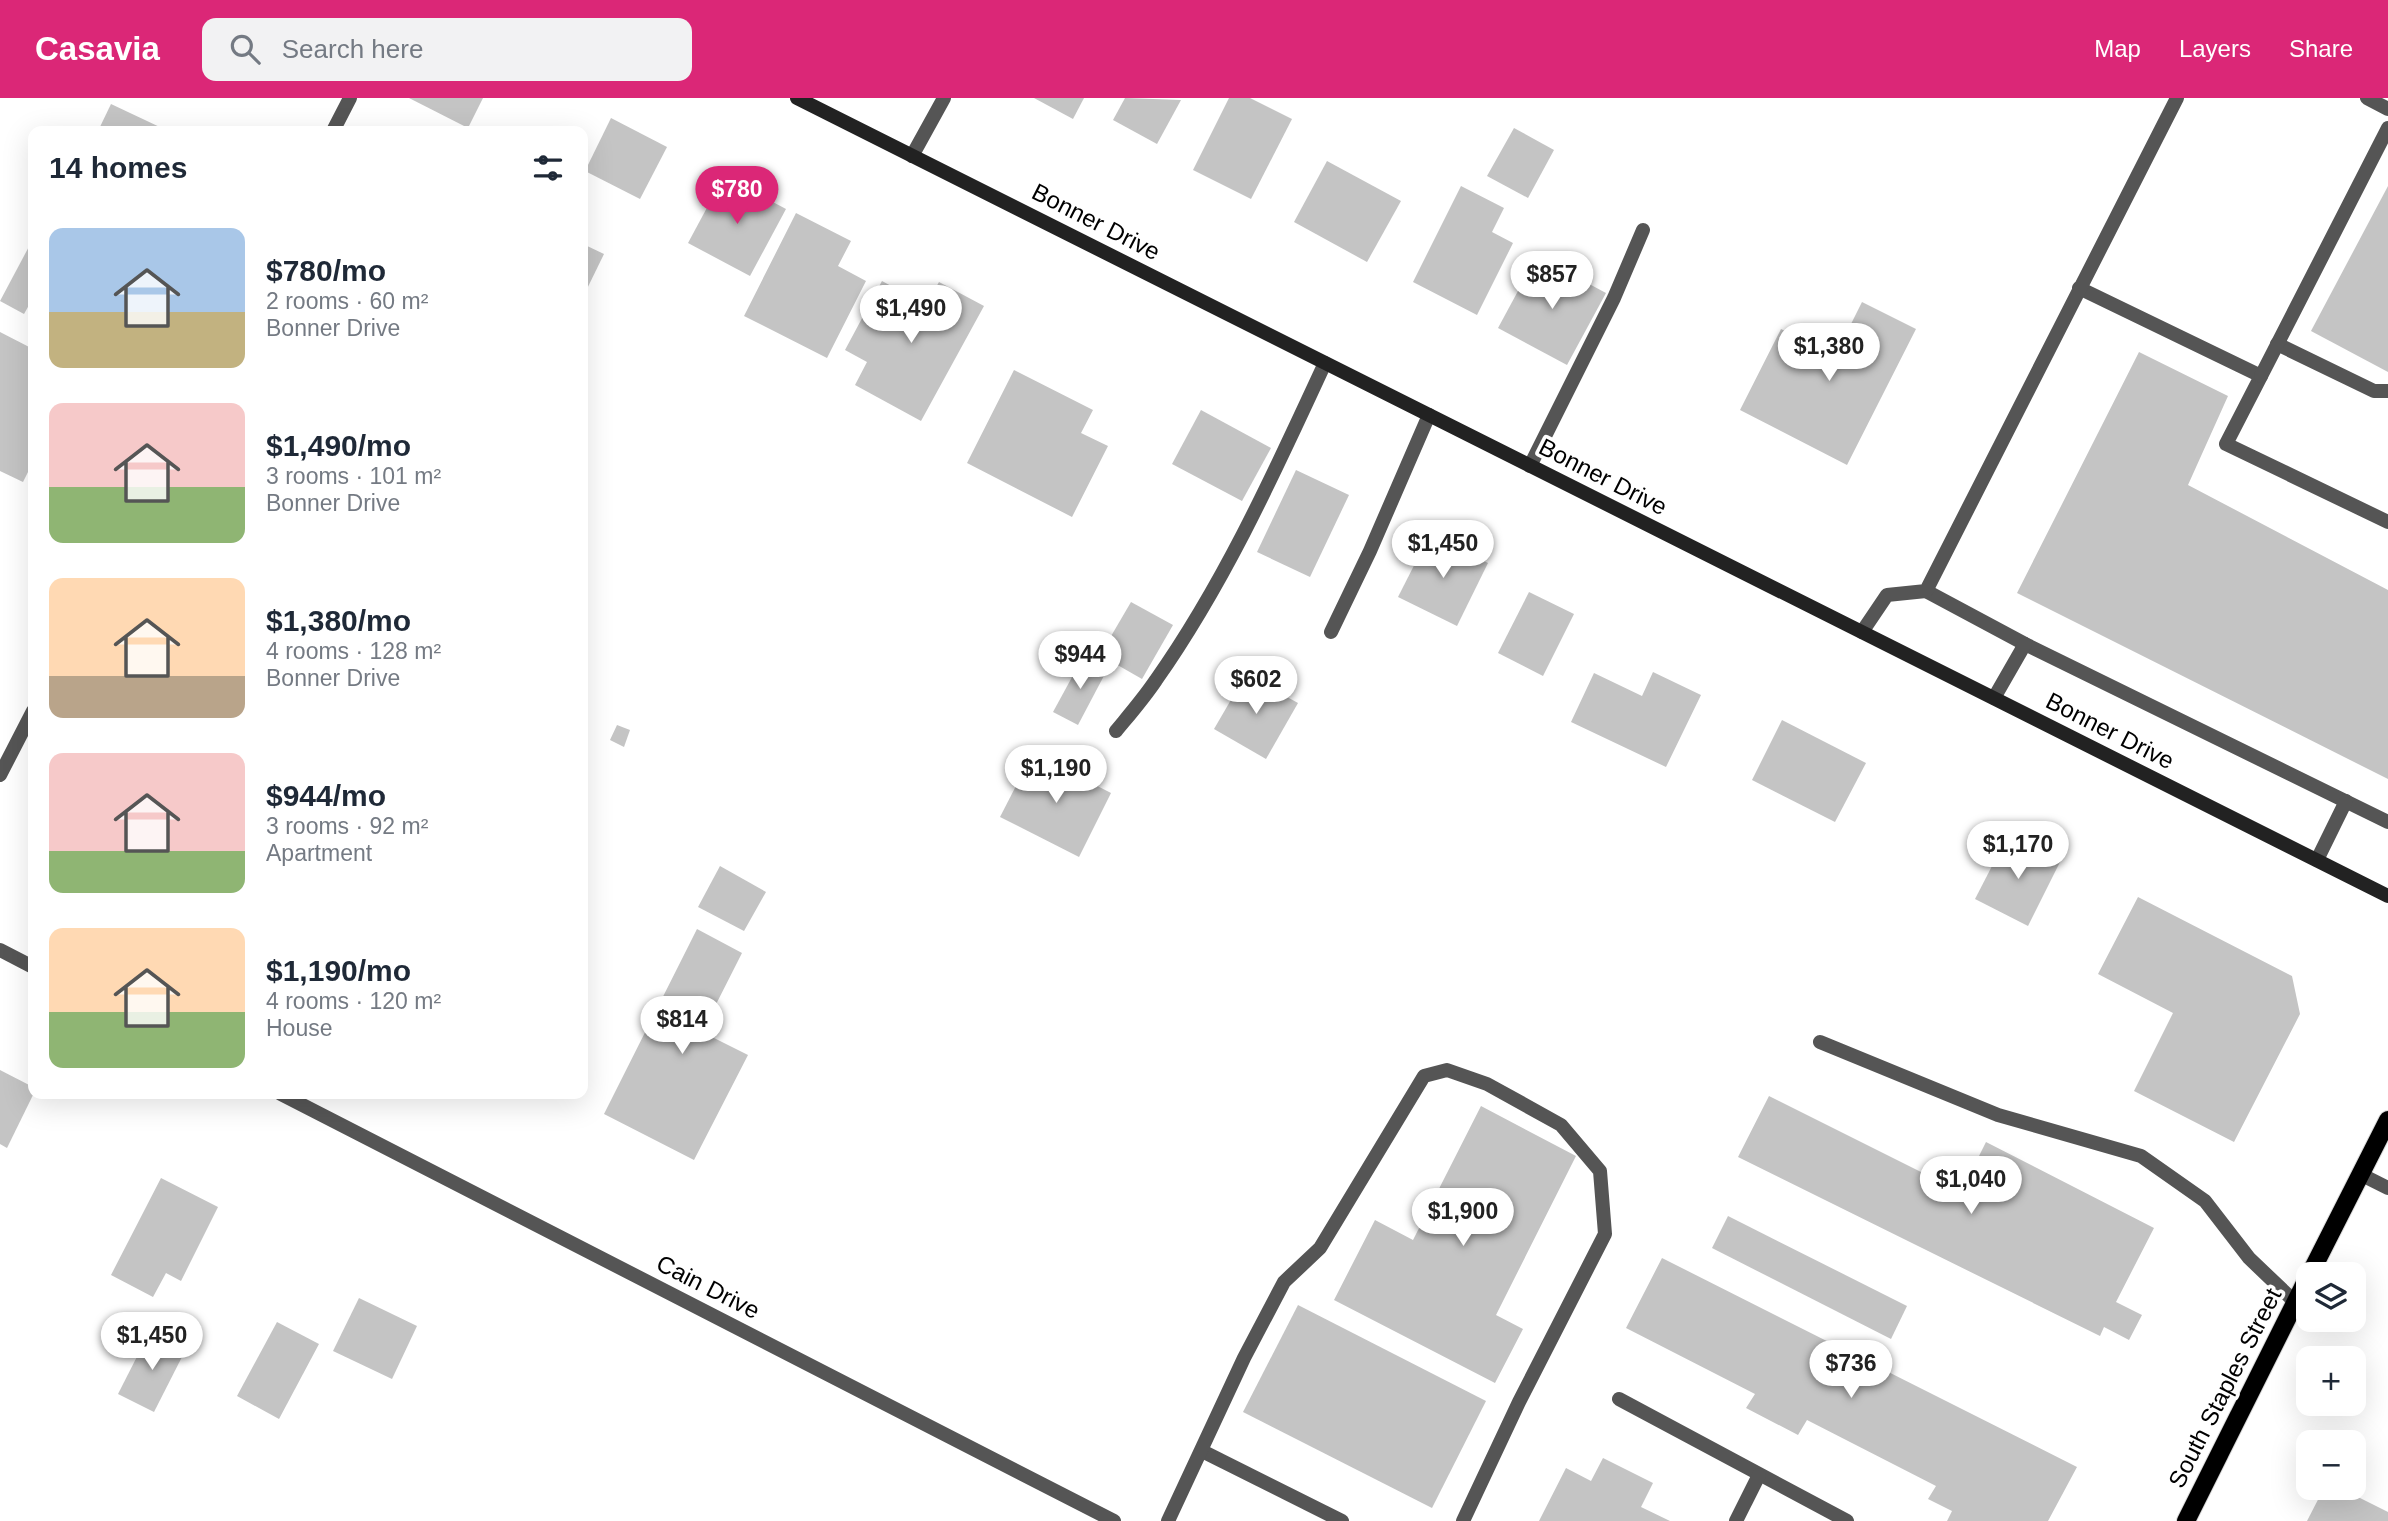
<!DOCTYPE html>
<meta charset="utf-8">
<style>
body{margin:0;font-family:Arial,sans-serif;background:#f2f2f3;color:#1f2937;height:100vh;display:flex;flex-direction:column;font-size:26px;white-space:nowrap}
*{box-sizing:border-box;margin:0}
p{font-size:23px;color:#747a83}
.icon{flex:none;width:38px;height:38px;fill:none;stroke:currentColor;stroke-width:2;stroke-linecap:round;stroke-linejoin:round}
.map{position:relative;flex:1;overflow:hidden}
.details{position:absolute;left:28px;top:28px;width:560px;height:973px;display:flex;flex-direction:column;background:#fff;border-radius:14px;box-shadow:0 7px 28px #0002}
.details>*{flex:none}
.buttons{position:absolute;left:2296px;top:1164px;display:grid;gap:14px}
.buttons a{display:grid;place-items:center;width:70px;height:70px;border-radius:14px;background:#fff;box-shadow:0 7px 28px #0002;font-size:35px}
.price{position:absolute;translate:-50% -60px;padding:0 16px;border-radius:24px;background:#fff;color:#222;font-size:23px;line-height:46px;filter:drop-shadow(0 2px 4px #0008)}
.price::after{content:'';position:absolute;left:50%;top:42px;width:21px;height:16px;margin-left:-10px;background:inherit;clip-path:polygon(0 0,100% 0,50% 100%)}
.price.current{background:#db2777;color:#fff}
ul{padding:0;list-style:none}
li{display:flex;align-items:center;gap:21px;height:175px;padding:0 21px}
li span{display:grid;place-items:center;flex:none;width:196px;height:140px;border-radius:14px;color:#555}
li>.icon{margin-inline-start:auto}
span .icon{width:84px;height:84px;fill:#fffc;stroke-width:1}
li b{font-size:30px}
h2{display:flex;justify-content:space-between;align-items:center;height:84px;padding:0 21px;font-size:30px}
header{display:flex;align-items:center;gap:42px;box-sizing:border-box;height:98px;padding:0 35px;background:#db2777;color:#fff}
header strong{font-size:33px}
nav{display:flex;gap:38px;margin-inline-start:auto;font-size:24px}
.search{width:490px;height:63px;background:#f2f2f3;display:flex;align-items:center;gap:18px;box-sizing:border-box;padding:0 24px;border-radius:14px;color:#747a83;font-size:26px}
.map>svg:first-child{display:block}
.building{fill:#c4c4c4}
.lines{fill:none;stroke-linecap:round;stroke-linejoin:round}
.primary-casing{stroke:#dbdbdb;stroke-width:20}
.lane{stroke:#555;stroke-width:14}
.street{stroke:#555;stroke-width:14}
.secondary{stroke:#222;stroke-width:14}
.primary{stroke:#000;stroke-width:18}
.labels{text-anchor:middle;stroke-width:7;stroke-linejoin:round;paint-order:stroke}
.street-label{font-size:24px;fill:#000;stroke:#fff}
</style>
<header>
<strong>Casavia</strong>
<div class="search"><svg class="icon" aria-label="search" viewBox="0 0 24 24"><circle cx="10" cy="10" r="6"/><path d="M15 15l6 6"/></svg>Search here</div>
<nav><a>Map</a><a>Layers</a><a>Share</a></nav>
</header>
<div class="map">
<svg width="2388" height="1423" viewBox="0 0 2388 1423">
<rect width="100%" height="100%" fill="#fff"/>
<g class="building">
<polygon points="409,0 483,0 468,30"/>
<polygon points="1034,0 1084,0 1073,21"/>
<polygon points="1125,0 1181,2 1157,46 1113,22"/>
<polygon points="1229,0 1250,0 1292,21 1251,101 1193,72"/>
<polygon points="111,6 164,31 163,33 98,33"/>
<polygon points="611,20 667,49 640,101 585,73"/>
<polygon points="1514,30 1554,52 1528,100 1487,78"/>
<polygon points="1327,63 1401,103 1367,164 1294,124"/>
<polygon points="724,78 786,111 750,178 688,145"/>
<polygon points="1461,88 1504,110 1492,134 1513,145 1477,217 1413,184"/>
<polygon points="2388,88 2388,274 2311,233"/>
<polygon points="796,115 851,143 838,168 866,183 827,260 744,218"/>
<polygon points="33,141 33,200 24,216 0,203"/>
<polygon points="583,146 604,156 583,199"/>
<polygon points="1537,158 1606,195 1567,267 1498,230"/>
<polygon points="882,183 926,207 939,184 984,208 921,323 855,287 867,264 845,252"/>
<polygon points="1862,204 1916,231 1847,367 1740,312 1781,231 1835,258"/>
<polygon points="0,234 33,251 33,364 23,384 0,373"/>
<polygon points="2139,254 2228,298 2188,387 2388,492 2388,681 2017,495"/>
<polygon points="1014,272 1093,312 1081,335 1108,348 1072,419 967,365"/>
<polygon points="1201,312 1271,350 1242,403 1172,366"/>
<polygon points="1296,372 1349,397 1310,479 1257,454"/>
<polygon points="1430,436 1488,465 1457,528 1398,499"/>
<polygon points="1529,494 1574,516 1543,578 1498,555"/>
<polygon points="1131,504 1173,527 1142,581 1100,557"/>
<polygon points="1083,559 1107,572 1078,627 1053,614"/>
<polygon points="1653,574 1701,597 1666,669 1571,624 1594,575 1642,598"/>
<polygon points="1246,576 1298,605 1266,661 1214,631"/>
<polygon points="1782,622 1866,665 1835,724 1752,682"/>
<polygon points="617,627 630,632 624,649 610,642"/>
<polygon points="1033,655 1111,695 1079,759 1000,719"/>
<polygon points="2008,737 2060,764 2028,828 1975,801"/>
<polygon points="720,768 766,794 744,833 698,809"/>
<polygon points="2138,799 2292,878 2300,916 2234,1044 2134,993 2173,915 2098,876"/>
<polygon points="697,831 742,855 702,934 748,957 694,1062 604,1016"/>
<polygon points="0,972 33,989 33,997 7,1050 0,1046"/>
<polygon points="1769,998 1961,1094 1986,1044 2154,1130 2116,1204 2142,1217 2129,1242 2104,1229 2100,1238 1738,1059"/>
<polygon points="1481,1008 1576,1058 1496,1217 1523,1231 1495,1285 1334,1202 1375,1122 1413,1142"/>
<polygon points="161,1080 218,1109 181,1183 166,1175 153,1199 111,1177"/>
<polygon points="1728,1118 1907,1208 1891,1241 1712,1150"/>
<polygon points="1662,1160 2077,1369 2048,1423 1947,1423 1952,1413 1928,1401 1936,1388 1807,1322 1798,1337 1746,1310 1755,1296 1626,1230"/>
<polygon points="359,1200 417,1228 392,1281 333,1253"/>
<polygon points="1298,1207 1486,1303 1432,1410 1243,1314"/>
<polygon points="277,1224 319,1246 279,1321 237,1298"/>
<polygon points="149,1235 185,1253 154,1314 118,1296"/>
<polygon points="1603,1360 1653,1385 1641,1409 1670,1423 1539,1423 1566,1370 1591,1383"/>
<polygon points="2324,1390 2340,1390 2388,1414 2388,1423 2307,1423"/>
</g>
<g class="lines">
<defs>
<g id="primary">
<polyline points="2310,1176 2388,1022"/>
<polyline points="2186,1423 2308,1179"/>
</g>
</defs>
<use href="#primary" class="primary-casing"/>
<g class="lane">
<polyline points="2367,0 2388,11"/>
<polyline points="912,58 944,0"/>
<polyline points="2079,190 2261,278 2226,346 2388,424"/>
<polyline points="2277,246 2374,293 2388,293"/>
<polyline points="2261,278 2388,30"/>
<polyline points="1530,368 1614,200 1643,132"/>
<polyline points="1926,493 2025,546 2388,724"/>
<polyline points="1331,534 1370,453 1429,317"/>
<polyline points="1862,534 1887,497 1926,493 2177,0"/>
<polyline points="1994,600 2025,546"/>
<path d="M 1116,633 C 1130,616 1144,600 1156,582 C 1225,484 1275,373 1325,265"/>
<polyline points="2317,762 2346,703"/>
<polyline points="1820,944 1998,1017 2141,1058 2205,1103 2249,1160 2295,1204"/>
<polyline points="1619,1301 1847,1423"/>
<polyline points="1202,1353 1342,1423"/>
<polyline points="1168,1423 1244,1260 1284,1184 1320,1150 1424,978 1447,972 1487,986 1561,1027 1600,1073 1605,1136 1519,1304 1463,1423"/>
<polyline points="1736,1423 1759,1377"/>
</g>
<g class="street">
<polyline points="333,33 350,0"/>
<polyline points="0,677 33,613"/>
<polyline points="0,852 33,869"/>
<polyline points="281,996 1114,1423"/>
<polyline points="2360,1076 2388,1090"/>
</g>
<polyline class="secondary" points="797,0 2388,798"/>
<use href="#primary" class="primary"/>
</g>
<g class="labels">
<g class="street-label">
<text transform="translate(1096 124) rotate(27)" y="8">Bonner Drive</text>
<text transform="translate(1603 379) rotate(27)" y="8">Bonner Drive</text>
<text transform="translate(2110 633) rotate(27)" y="8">Bonner Drive</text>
<text transform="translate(708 1189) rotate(27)" y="8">Cain Drive</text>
<text transform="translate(2225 1290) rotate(-63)" y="8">South Staples Street</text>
</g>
</g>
</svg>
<div class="buttons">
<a><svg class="icon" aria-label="layers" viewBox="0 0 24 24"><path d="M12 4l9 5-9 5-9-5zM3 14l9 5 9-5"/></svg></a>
<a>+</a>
<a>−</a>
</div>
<b class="price current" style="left:737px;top:128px">$780</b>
<b class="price" style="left:1552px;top:213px">$857</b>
<b class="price" style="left:911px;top:247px">$1,490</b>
<b class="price" style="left:1829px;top:285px">$1,380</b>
<b class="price" style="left:1443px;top:482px">$1,450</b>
<b class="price" style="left:1080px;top:593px">$944</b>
<b class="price" style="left:1256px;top:618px">$602</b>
<b class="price" style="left:1056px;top:707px">$1,190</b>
<b class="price" style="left:2018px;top:783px">$1,170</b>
<b class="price" style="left:682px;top:958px">$814</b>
<b class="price" style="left:1971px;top:1118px">$1,040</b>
<b class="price" style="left:1463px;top:1150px">$1,900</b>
<b class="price" style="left:152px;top:1274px">$1,450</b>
<b class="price" style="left:1851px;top:1302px">$736</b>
<section class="details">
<h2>14 homes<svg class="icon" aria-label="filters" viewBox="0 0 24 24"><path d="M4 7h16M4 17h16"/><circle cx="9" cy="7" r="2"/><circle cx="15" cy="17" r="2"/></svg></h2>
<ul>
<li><span style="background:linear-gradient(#a9c7e8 60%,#c2b280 0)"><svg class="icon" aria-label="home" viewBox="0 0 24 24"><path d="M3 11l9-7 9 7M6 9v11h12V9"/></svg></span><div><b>$780/mo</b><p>2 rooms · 60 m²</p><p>Bonner Drive</p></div></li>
<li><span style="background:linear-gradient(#f6c9c9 60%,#8fb573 0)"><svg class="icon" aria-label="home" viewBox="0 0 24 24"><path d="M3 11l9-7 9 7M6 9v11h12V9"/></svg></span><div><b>$1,490/mo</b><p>3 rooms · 101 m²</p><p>Bonner Drive</p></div></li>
<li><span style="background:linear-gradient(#ffd9b3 70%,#b9a48a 0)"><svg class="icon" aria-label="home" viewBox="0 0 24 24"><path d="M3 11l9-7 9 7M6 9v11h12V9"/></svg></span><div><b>$1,380/mo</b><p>4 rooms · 128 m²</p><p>Bonner Drive</p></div></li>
<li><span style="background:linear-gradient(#f6c9c9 70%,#8fb573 0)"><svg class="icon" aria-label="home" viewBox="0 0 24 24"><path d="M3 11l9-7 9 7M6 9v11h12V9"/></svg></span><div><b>$944/mo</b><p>3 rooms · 92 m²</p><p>Apartment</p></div></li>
<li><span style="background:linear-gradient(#ffd9b3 60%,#8fb573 0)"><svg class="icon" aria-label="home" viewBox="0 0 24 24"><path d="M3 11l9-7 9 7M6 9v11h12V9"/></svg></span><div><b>$1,190/mo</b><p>4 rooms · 120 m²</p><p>House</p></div></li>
</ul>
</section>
</div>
